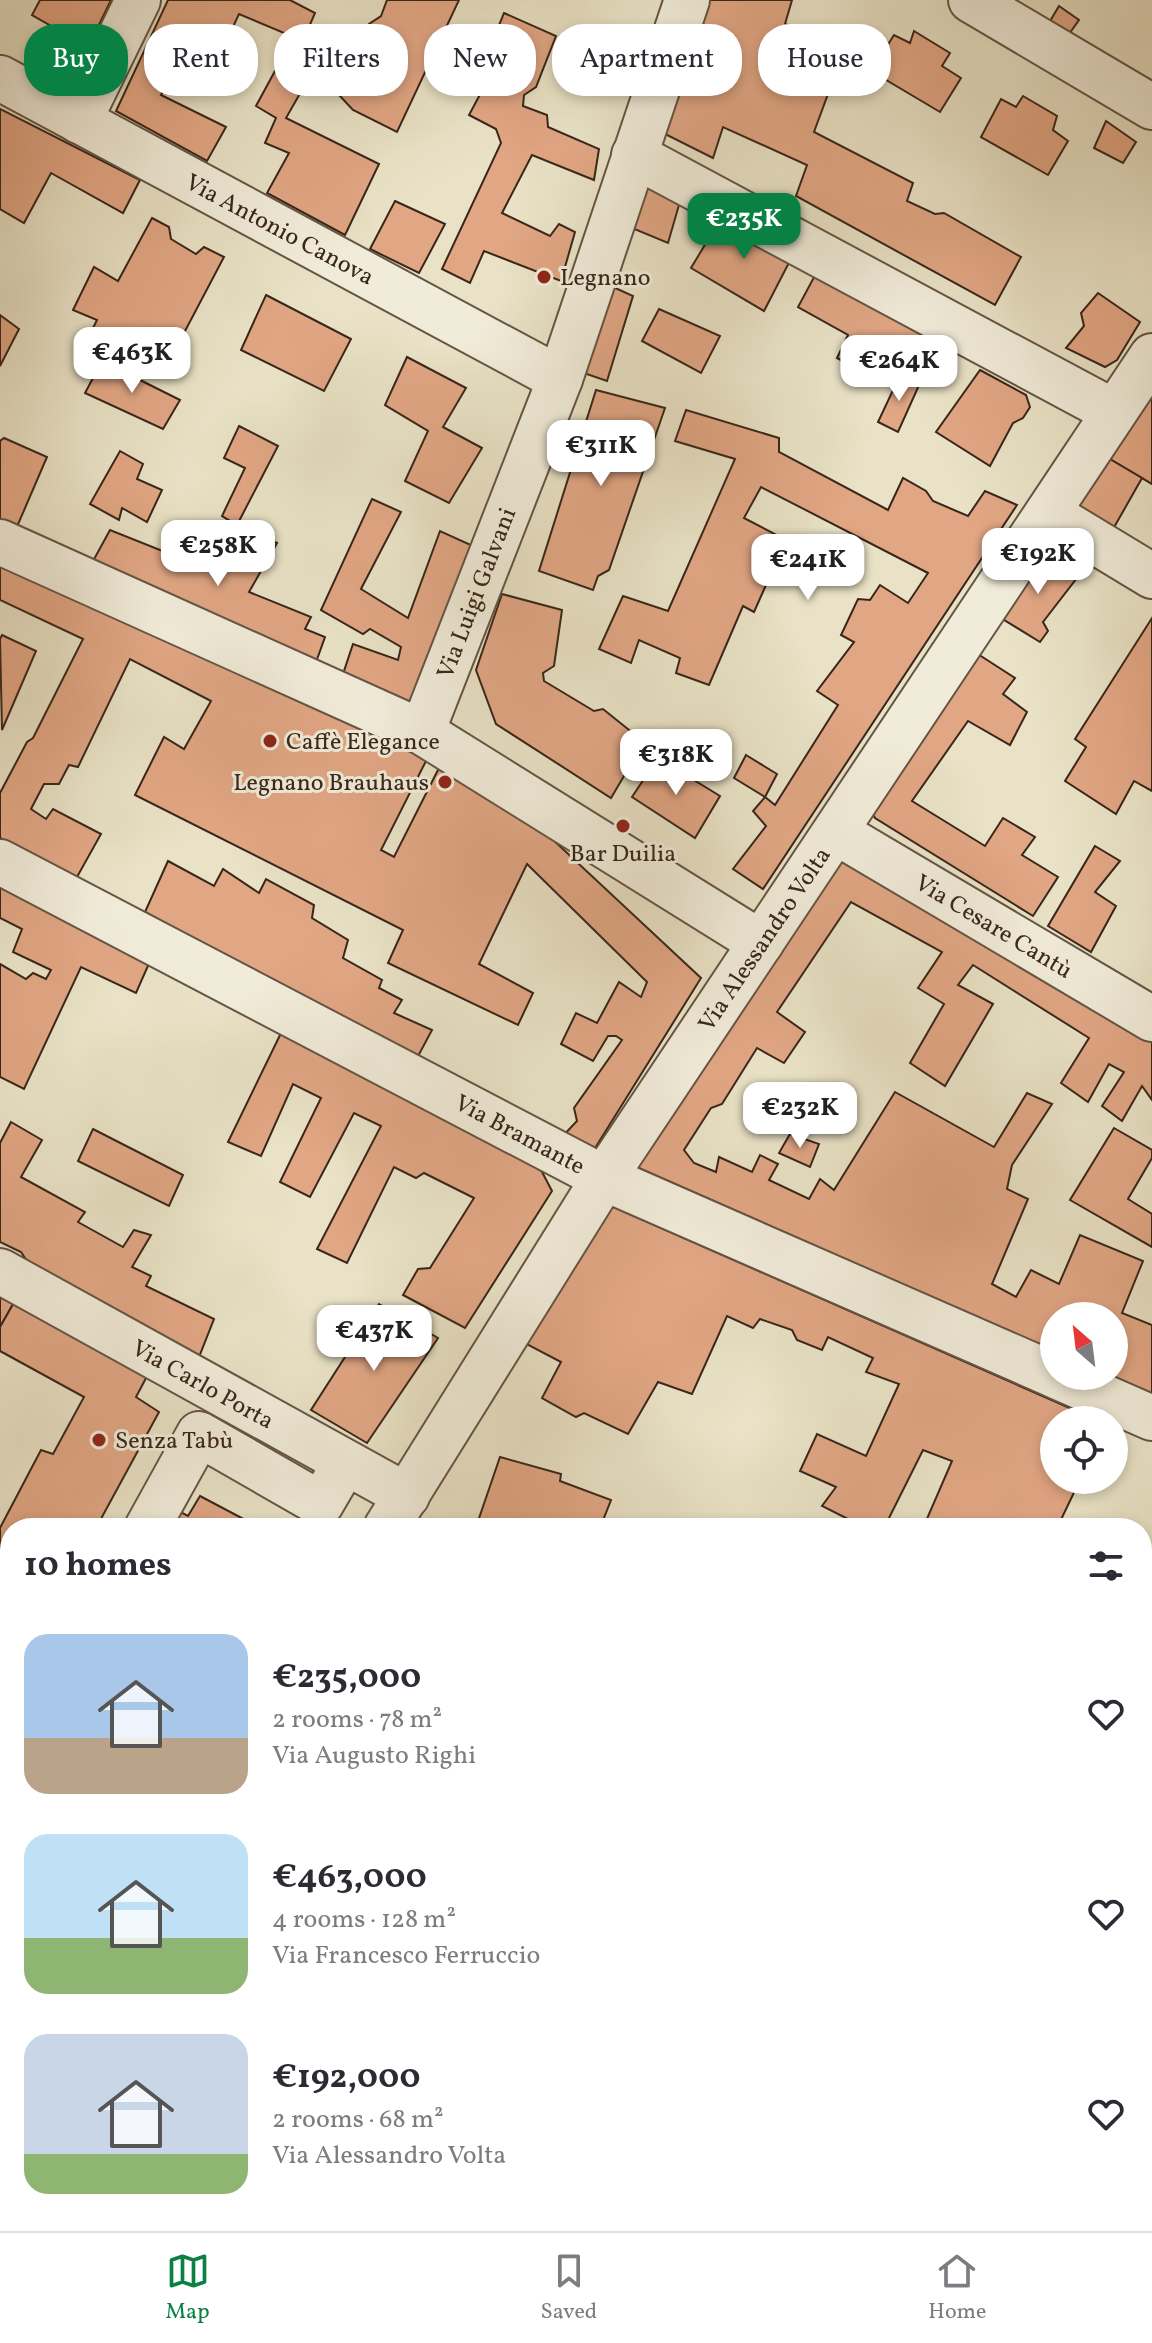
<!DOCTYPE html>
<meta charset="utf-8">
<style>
body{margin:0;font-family:Vollkorn,serif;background:#f2f2f3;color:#2b2b33;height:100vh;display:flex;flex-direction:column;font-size:30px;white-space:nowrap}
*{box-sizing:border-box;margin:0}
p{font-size:26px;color:#7c7c81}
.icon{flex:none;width:44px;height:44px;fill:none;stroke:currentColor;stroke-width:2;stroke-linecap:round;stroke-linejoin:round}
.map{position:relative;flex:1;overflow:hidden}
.panel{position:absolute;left:0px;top:1518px;width:1152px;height:714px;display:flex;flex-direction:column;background:#fff;border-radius:32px 32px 0 0;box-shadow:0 4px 12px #0003}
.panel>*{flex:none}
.banner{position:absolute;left:24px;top:24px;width:1104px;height:72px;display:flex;gap:16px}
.needle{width:52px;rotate:332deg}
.tools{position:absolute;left:1040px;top:1302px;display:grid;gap:16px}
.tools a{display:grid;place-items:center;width:88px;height:88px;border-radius:50%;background:#fff;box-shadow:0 4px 12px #0003;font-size:40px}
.price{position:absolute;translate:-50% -68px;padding:0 18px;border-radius:16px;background:#fff;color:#222;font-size:26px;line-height:52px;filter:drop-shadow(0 2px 4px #0008)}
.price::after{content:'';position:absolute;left:50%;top:48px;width:24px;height:18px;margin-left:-12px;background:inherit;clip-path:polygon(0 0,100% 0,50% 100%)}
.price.selected{background:#0b8043;color:#fff}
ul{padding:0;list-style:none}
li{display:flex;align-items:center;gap:24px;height:200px;padding:0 24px}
li span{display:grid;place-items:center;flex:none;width:224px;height:160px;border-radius:24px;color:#555}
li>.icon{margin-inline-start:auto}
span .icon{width:96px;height:96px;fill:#fffc;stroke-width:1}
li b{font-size:34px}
h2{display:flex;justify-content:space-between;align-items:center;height:96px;padding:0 24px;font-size:34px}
.pill{padding:0 28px;border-radius:32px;background:#fff;box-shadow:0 4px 12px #0003;font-size:28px;line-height:72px}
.pill.selected{background:#0b8043;color:#fff}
.tab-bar{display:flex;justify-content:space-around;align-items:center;height:112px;border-top:2px solid #e1e1e2;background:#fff;font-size:22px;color:#7c7c81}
.tab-bar a{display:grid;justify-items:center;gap:4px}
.tab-bar .selected{color:#0b8043}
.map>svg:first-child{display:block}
.green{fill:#bac292;stroke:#797456;stroke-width:2}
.building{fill:#e1a684;stroke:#382619;stroke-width:2}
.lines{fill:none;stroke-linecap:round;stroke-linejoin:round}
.minor-tunnel{stroke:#c6bca3;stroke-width:44;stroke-dasharray:44 22;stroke-linecap:butt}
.minor-casing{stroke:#645544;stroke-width:48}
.major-casing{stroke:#382619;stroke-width:48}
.minor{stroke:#f1ecda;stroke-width:44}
.major{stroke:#e4c183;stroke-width:44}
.poi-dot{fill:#8f2418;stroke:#f1ecda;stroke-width:3}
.labels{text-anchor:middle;stroke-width:6;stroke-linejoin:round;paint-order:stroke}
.street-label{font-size:24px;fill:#382619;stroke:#f1ecda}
.poi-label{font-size:24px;fill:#382619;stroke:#f1ecda;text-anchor:start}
</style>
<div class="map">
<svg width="1152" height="2231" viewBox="0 0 1152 2231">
<rect width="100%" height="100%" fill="#e9e2c6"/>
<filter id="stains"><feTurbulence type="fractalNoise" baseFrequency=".0025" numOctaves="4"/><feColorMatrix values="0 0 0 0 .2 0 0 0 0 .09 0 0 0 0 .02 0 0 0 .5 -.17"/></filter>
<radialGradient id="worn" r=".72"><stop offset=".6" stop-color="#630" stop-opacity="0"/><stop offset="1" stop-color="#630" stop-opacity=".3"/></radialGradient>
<g class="green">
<polygon points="314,2222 311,2231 153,2231"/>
<polygon points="430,2222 640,2222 645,2231 426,2231"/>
</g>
<g class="building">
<polygon points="40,0 111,0 93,37 74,39 32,15"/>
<polygon points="168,0 290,0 315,13 303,41 239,14 207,82 177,66 161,95 226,127 207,161 116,111"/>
<polygon points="387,0 459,0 397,132 353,110 339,95 369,24 381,16"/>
<polygon points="699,0 792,0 785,24 846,45 814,132 913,183 907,201 935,214 944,213 1021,257 995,305 796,196 807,165 723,127 713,158 655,129"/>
<polygon points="1059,6 1079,20 1064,41 1046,28"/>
<polygon points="504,13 556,36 536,87 524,95 523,106 547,115 548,127 599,149 594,180 532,155 502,213 550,236 559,224 575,232 561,281 484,251 470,283 442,269 501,143 496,129 469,115 492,72 485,59"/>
<polygon points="914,31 950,53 942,66 961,78 940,112 871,71 894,35 910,43"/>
<polygon points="584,43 612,54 599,84 571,70"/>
<polygon points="288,47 318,62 286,118 379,164 345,235 267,193 289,153 265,143 276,118 256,106"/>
<polygon points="1023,96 1057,116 1053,130 1068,141 1048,175 981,137 1001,99 1016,107"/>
<polygon points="0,109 140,180 123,213 51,173 24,223 0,209"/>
<polygon points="1106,121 1136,142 1123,163 1094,148"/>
<polygon points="643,173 683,191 668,243 627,226"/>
<polygon points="395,201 445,224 419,273 370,249"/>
<polygon points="724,213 795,251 764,311 691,268"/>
<polygon points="152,218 169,227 171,239 196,254 204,247 224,257 164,371 154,363 144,348 106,332 98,337 92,330 97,320 73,310 94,267 118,281"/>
<polygon points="820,266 946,334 930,371 890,352 878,354 869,375 837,358 848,335 798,307"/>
<polygon points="602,282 633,296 607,381 572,369"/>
<polygon points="1098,293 1140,322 1117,360 1105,367 1066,348 1084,326 1081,313"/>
<polygon points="266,295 351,339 324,391 241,350"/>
<polygon points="659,309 720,336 701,373 642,341"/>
<polygon points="0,315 19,329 0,366"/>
<polygon points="407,357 466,388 443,427 482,448 449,503 405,481 428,431 385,405"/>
<polygon points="102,361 180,400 163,429 85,393"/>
<polygon points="980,370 1026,395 1030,407 1023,418 1013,423 990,466 936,432"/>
<polygon points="901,373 920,383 898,432 878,422"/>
<polygon points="1152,380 1152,484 1103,455"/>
<polygon points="596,390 665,408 609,570 598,576 593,590 539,571"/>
<polygon points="686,410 779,438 779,452 888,510 903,478 926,491 933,501 968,516 985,491 1017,505 763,889 733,869 766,826 753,811 765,797 775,805 838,705 817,691 854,642 841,635 858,599 870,600 880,585 908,603 928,573 761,487 744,518 786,540 754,612 743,606 709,685 676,673 680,658 639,640 631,663 599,649 623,596 668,611 735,459 675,441"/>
<polygon points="239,426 278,446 237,525 222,516 245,468 224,458"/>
<polygon points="4,438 47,457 16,529 0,521 0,441"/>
<polygon points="120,451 143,464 137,479 162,490 147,522 122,508 119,520 90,504"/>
<polygon points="1103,455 1142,478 1108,538 1063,512"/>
<polygon points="372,499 401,512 361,589 408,618 440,531 473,546 421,707 342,677 353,644 398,660 401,647 370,629 363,634 321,610"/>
<polygon points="237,525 277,543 249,592 311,617 305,629 325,637 315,665 93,561 110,530 215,572"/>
<polygon points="1041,556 1053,556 1080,574 1043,622 1048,631 1040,642 996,615"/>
<polygon points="0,561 428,757 381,850 394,857 441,764 519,808 701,978 592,1153 560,1139 577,1121 574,1108 622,1040 616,1036 608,1036 593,1061 561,1044 576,1013 597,1023 619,982 641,997 647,982 527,864 479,964 533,993 518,1025 388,963 403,930 135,795 164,737 184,749 211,701 130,659 78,767 69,765 59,784 44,784 31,809 46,819 53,809 101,834 77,877 0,838 0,793 27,742 33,738 83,639 0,600"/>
<polygon points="502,594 562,610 554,666 543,673 544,681 594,711 603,709 644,742 611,798 496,724 476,670"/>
<polygon points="1152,618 1152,791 1134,781 1116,814 1065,781 1086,747 1075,739"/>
<polygon points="2,635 36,651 2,730 0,639"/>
<polygon points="970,649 1015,678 1003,694 1027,712 1010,745 968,721 912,801 985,846 1003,818 1035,837 1022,855 1058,877 1033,916 875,818 867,804"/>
<polygon points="746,755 777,774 765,797 734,778"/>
<polygon points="658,758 720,796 695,838 632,797"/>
<polygon points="1095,846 1120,861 1095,892 1116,906 1091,952 1048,926"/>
<polygon points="836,851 1152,1039 1152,1100 1142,1086 1122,1121 1102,1106 1124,1072 1109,1064 1088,1102 1061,1083 1089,1038 973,965 958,985 993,1004 945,1086 910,1063 944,1004 918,988 942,952 851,902 777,1012 805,1032 784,1063 757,1048 722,1104 711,1108 684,1150 694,1163 716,1172 719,1157 752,1172 760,1155 778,1164 769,1180 809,1199 820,1179 834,1190 895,1092 994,1147 1027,1093 1052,1104 1012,1165 1007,1189 1028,1199 992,1284 1016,1297 1031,1270 1059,1284 1080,1235 1143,1261 1122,1313 1152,1325 1152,1394 1111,1376 1114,1376 1114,1316 1054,1316 1054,1351 632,1165"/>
<polygon points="168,861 214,886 223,869 259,893 266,879 314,905 312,918 348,940 343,958 382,980 379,988 402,1000 394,1013 432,1030 416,1060 145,912"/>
<polygon points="0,883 151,959 136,993 81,967 24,1089 0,1077 0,964 26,979 33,973 46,979 51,970 13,952 22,929 0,918"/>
<polygon points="283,1029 541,1170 552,1191 465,1328 403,1295 418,1269 430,1268 474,1198 424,1173 416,1178 394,1167 347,1263 317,1249 381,1126 354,1113 310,1197 280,1182 321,1098 293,1084 261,1156 228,1142"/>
<polygon points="11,1122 42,1140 21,1177 85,1212 78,1222 123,1247 134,1230 151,1235 132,1267 151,1276 146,1286 214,1319 199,1357 29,1264 21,1252 0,1242 0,1143"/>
<polygon points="1114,1128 1152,1150 1152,1158 1128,1199 1152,1214 1152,1247 1070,1200"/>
<polygon points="93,1129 183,1175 169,1206 78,1161"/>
<polygon points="790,1134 819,1144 810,1167 779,1153"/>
<polygon points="602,1202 1097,1420 1054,1420 1054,1480 1080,1480 1057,1528 923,1528 952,1461 923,1450 884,1528 843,1528 848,1519 822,1506 836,1487 800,1471 817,1434 866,1456 899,1384 866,1372 873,1358 828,1337 822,1350 797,1340 792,1330 760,1319 753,1328 727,1316 692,1394 658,1382 628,1434 584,1413 576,1417 542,1398 561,1362 513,1337"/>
<polygon points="0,1290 16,1299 0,1327"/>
<polygon points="16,1299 153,1365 136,1397 159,1412 96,1528 10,1528 10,1608 0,1603 0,1528 41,1450 53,1454 84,1397 0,1351 0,1327"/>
<polygon points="379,1304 438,1338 367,1443 311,1410"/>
<polygon points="500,1457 561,1474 560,1481 611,1500 602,1523 617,1528 476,1527"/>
<polygon points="200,1496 253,1524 251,1528 152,1528 165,1504 188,1516"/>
<polygon points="1150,1610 1152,1611 1152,1649 1142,1646 1142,1629"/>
<polygon points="0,1688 10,1692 10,1804 0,1799"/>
<polygon points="0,1882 10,1886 10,1948 0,1945"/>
<polygon points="10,2031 10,2203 0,2204 0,2053"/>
<polygon points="1142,2128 1152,2131 1152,2231 939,2231 942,2222 1142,2222"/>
</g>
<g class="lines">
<polyline class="minor-tunnel" points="603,2231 664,2226"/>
<defs>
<g id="minor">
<polyline points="971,0 1152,107"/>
<polyline points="0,78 560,379"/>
<polyline points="79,121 138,0"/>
<polyline points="634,155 1114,412"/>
<polyline points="1048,513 1152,576"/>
<polyline points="0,542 422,732 761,943"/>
<polyline points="422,732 560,379 687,0"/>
<polyline points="836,832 1152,1019"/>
<polyline points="0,862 604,1178 1054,1375"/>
<polyline points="0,1271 407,1496"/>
<polyline points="1056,1376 1152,1418"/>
<polyline points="147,1528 199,1434 321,1504 345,1463"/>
<polyline points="386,1528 604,1178 1152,356"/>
<polyline points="1142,1752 1152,1736"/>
<polyline points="0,2225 52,2222"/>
<polyline points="664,2226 715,2222"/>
<polyline points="333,2231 337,2222"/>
<polyline points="850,2231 855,2222"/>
</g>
<g id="major">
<polyline points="0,1647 10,1652"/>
<polyline points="1142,2070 1152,2073"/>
</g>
</defs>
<use href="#minor" class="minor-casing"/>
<use href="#major" class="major-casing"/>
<use href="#minor" class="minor"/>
<use href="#major" class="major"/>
</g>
<g class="poi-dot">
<circle cx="544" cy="277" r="8"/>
<circle cx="270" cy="741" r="8"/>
<circle cx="445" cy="782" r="8"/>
<circle cx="623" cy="826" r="8"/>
<circle cx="99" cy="1440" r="8"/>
</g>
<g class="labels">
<g class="street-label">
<text transform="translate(280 229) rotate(28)" y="8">Via Antonio Canova</text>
<text transform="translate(476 593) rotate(-69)" y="8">Via Luigi Galvani</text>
<text transform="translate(994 926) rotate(31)" y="8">Via Cesare Cantù</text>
<text transform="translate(764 939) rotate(-56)" y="8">Via Alessandro Volta</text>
<text transform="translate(520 1134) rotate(28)" y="8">Via Bramante</text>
<text transform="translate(203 1384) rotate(29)" y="8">Via Carlo Porta</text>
</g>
<g class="poi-label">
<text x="560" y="285">Legnano</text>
<text x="286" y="749">Caffè Elegance</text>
<text x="429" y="790" text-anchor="end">Legnano Brauhaus</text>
<text x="623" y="861" text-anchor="middle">Bar Duilia</text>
<text x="115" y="1448">Senza Tabù</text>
</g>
</g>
<rect width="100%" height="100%" filter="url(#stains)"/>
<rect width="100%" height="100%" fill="url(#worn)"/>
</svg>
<div class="tools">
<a><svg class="needle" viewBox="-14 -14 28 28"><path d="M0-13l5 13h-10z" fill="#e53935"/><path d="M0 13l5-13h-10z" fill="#7c7c81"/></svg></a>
<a><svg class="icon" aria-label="locate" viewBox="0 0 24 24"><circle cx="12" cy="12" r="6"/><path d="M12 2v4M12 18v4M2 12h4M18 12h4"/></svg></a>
</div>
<b class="price selected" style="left:744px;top:261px">€235K</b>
<b class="price" style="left:132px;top:395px">€463K</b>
<b class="price" style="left:899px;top:403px">€264K</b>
<b class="price" style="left:601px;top:488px">€311K</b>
<b class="price" style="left:218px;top:588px">€258K</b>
<b class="price" style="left:1038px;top:596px">€192K</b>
<b class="price" style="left:808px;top:602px">€241K</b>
<b class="price" style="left:676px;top:797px">€318K</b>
<b class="price" style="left:800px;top:1150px">€232K</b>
<b class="price" style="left:374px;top:1373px">€437K</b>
<div class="banner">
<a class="pill selected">Buy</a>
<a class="pill">Rent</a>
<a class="pill">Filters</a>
<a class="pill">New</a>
<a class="pill">Apartment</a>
<a class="pill">House</a>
</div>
<section class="panel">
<h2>10 homes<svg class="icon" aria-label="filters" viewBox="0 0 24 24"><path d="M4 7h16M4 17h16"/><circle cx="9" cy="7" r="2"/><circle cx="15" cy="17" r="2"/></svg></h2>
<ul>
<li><span style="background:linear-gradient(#a9c7e8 65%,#b9a48a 0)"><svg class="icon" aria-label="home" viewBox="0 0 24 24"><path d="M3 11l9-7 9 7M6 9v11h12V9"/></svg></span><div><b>€235,000</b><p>2 rooms · 78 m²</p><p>Via Augusto Righi</p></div><svg class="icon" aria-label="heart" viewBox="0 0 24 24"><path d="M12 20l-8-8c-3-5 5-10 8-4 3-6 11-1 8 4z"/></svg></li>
<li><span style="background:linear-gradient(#bfe0f5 65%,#8fb573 0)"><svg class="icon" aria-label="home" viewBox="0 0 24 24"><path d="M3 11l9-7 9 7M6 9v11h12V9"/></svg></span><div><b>€463,000</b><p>4 rooms · 128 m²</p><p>Via Francesco Ferruccio</p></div><svg class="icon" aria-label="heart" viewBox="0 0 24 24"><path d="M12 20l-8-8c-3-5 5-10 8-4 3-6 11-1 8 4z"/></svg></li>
<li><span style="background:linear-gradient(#c9d6e8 75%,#8fb573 0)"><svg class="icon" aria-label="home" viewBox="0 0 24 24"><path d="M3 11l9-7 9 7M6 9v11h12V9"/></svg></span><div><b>€192,000</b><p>2 rooms · 68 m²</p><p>Via Alessandro Volta</p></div><svg class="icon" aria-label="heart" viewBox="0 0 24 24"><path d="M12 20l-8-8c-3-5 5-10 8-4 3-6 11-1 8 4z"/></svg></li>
</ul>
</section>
</div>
<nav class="tab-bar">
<a class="selected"><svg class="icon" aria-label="map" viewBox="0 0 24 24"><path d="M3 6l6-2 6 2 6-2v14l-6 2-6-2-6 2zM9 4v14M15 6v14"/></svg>Map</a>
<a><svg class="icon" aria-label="saved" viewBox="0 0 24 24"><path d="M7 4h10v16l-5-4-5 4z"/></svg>Saved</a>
<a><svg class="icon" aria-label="home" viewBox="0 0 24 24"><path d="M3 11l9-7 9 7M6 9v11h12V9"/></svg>Home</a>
</nav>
